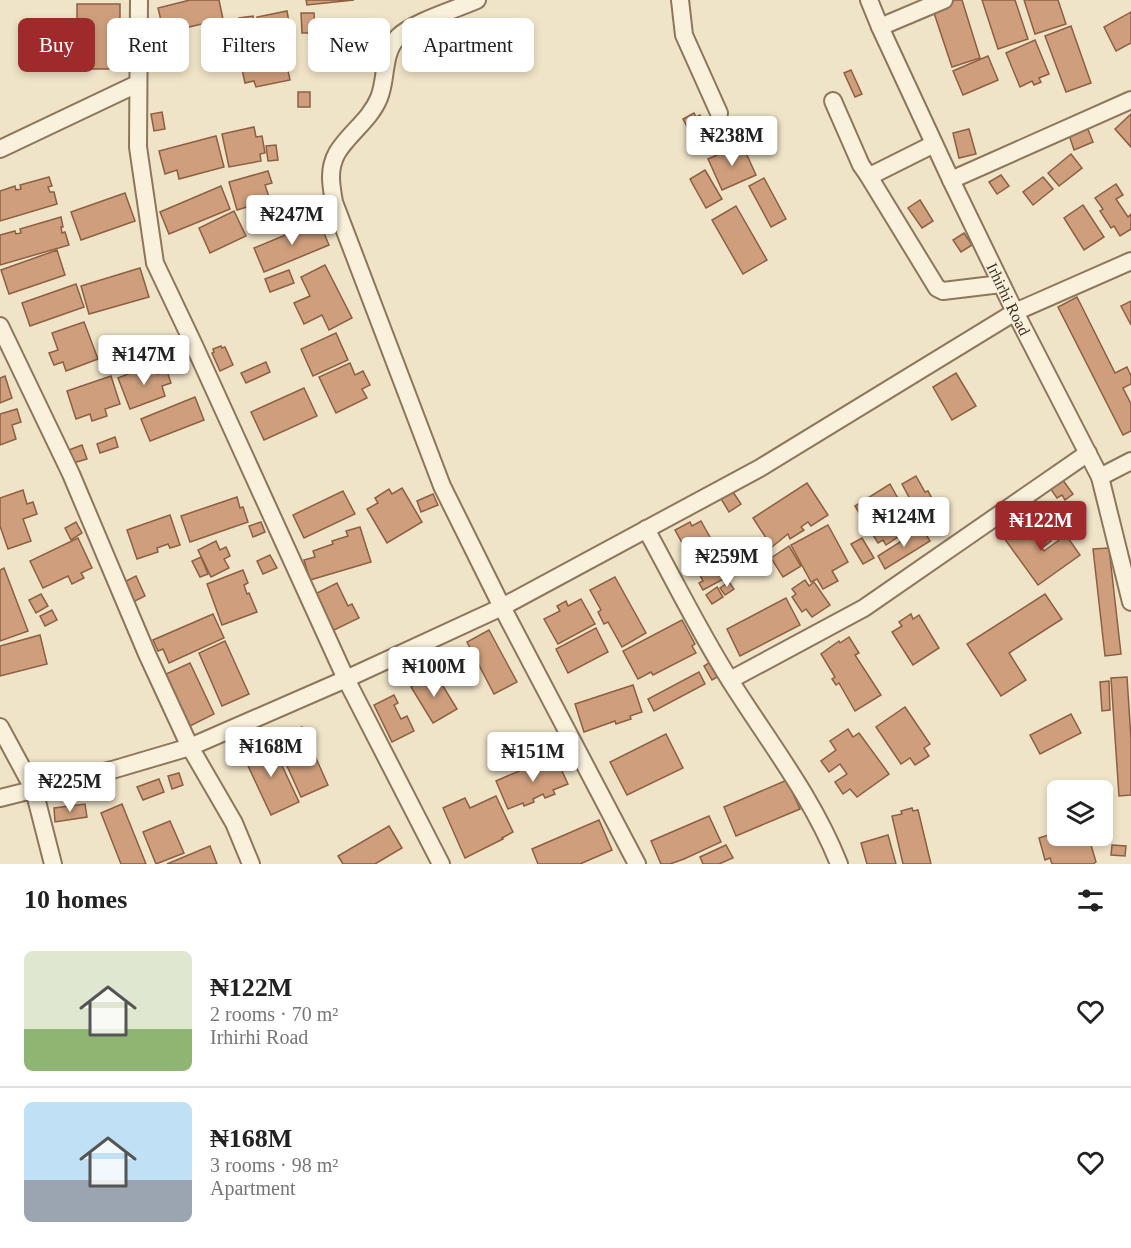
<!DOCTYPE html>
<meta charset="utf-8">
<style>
body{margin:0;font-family:"Times New Roman",serif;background:#f2f2f2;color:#222;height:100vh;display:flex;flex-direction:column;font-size:22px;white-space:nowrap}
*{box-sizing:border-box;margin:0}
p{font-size:20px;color:#767676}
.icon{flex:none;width:33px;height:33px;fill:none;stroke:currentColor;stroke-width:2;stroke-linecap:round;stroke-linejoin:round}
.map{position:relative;height:864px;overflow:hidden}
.details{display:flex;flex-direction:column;background:#fff;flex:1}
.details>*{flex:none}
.banner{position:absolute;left:18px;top:18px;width:600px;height:54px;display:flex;gap:12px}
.tools{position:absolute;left:1047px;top:780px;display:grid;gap:12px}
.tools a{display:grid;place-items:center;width:66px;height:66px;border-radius:9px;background:#fff;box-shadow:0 3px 9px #0003;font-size:30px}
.price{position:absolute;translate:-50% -51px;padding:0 14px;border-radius:6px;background:#fff;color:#222;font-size:20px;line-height:39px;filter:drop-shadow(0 2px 3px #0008)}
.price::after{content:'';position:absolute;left:50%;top:36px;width:18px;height:14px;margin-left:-9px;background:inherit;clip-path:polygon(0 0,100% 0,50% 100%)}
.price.selected{background:#9e2a2b;color:#fff}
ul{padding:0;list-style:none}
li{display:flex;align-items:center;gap:18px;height:150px;padding:0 24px}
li+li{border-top:2px solid #e0e0e0}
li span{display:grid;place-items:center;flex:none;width:168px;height:120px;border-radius:9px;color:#555}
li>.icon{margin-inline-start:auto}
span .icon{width:72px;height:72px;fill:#fffc;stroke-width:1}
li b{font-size:26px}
h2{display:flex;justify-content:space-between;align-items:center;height:72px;padding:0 24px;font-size:26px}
.tag{padding:0 21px;border-radius:9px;background:#fff;box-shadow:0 3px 9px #0003;font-size:21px;line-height:54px}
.tag.selected{background:#9e2a2b;color:#fff}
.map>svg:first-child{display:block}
.building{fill:#cf9f7d;stroke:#8d5f41;stroke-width:1.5}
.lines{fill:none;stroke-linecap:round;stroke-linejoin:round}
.minor-casing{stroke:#8d765c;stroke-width:20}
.minor{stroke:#faf1dc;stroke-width:16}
.labels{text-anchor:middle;stroke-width:6;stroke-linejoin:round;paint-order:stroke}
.street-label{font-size:16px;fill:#3d2e20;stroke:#f7eed8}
</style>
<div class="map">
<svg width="1131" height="864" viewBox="0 0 1131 864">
<rect width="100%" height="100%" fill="#f0e4c8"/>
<g class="building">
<polygon points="190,0 219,0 223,19 164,33 158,8"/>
<polygon points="306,0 354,0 307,5"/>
<polygon points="953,0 962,0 980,58 952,67 932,7"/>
<polygon points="982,0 1015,0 1028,39 998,49"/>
<polygon points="1024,0 1058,0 1066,24 1035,34"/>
<polygon points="77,4 120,4 120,20 123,20 123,54 120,54 120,69 77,69"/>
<polygon points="287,11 291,33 261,39 260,36 258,36 255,26 258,26 257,17"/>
<polygon points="1131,12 1131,43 1116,51 1104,27"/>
<polygon points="301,13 314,13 315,33 302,33"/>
<polygon points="253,16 254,23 240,25 239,18"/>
<polygon points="1071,26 1091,83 1066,92 1045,36"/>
<polygon points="1035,40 1049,74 1039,78 1041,82 1034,85 1032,81 1020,87 1006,53"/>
<polygon points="282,43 290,80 256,87 254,81 245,83 240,60 249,58 248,51"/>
<polygon points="988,56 998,80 963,95 953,71"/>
<polygon points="851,70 862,94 855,97 844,73"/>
<rect x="298" y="92" width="12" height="15"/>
<polygon points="162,112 165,129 154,131 151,114"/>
<polygon points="694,113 696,117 700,115 703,121 700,123 702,128 691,134 683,119"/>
<polygon points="1131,114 1131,147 1115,129"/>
<polygon points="254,127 256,137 262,136 265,153 260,154 261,161 229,167 222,134"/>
<polygon points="1087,127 1093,142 1074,150 1069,135"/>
<polygon points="969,129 976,154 959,158 953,133"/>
<polygon points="216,136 224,167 179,179 177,170 165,174 159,151"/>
<polygon points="742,144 756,175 722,190 708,159"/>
<polygon points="276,145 278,160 268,161 266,146"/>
<polygon points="1071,154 1082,168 1059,186 1048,173"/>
<polygon points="705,170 722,199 706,208 690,179"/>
<polygon points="268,171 272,183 265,185 270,200 237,210 229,182"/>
<polygon points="1001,175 1009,186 997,194 989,182"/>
<polygon points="49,177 52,186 48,187 50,192 54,192 57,204 0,221 0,191 15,186 16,190 21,189 20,185"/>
<polygon points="1043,177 1053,189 1033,205 1023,192"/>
<polygon points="764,178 786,219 771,227 749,186"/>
<polygon points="1116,184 1123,195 1116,199 1128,217 1131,214 1131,229 1120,236 1114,226 1111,228 1100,211 1103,209 1095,198"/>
<polygon points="221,186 230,209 169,234 160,212"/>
<polygon points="125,193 135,221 81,240 71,212"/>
<polygon points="920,200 933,221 922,228 908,208"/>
<polygon points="1083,205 1104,237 1084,250 1064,218"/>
<polygon points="736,206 767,260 743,274 712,220"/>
<polygon points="234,211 246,236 210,253 199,228"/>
<polygon points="61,217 63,227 61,227 62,233 65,232 69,245 0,265 0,235 15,231 16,234 21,233 20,229"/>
<polygon points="319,221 329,245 264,272 254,248"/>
<polygon points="964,233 972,245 961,252 953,240"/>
<polygon points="57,250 65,275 9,294 1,270"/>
<polygon points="325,265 352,318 329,330 322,315 304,324 294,303 310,296 301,277"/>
<polygon points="140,268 149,297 89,314 81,286"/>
<polygon points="289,270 294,283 270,292 265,279"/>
<polygon points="76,284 84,307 30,326 22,303"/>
<polygon points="1077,297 1115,373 1127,367 1131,376 1131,384 1123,388 1131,404 1131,431 1123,435 1058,307"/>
<polygon points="1131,301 1131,325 1121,306"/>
<polygon points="84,322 98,359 66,371 63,362 54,365 49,353 58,350 52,333"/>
<polygon points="336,333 348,360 313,376 301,349"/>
<polygon points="221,346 222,348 225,347 233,365 220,371 212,353 214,352 213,349"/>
<polygon points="266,362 270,372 246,383 241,373"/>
<polygon points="350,363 355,375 363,371 370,385 362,389 367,398 336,413 319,377"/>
<polygon points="153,364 157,374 167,371 171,383 162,386 165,396 130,409 118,378"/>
<polygon points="956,373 976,406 952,420 933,387"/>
<polygon points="5,376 12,398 0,403 0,378"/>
<polygon points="111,376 120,404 105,409 107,416 92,421 90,414 76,419 67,391"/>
<polygon points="304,388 317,416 264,440 251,412"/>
<polygon points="195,397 204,420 150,441 141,419"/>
<polygon points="17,409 21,422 12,425 16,439 0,445 0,414"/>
<polygon points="115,437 118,447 100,453 97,444"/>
<polygon points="82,445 87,459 73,463 69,450"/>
<polygon points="916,476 925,492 928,491 938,510 936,512 942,523 927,531 902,484"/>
<polygon points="1062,479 1073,494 1065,500 1062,495 1057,498 1050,488"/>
<polygon points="807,483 828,515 811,526 808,522 801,527 804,530 790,539 788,534 772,547 753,518"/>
<polygon points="890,484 911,522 898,531 901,535 886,545 883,540 878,543 855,506"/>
<polygon points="402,488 422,522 387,543 367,509 378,503 375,498 389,489 392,494"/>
<polygon points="731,489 741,504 729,512 720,497"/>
<polygon points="23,490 27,504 33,502 37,514 23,519 31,541 8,549 0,526 0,498"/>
<polygon points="343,491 355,514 304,538 293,515"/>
<polygon points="433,494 438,505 421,512 417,501"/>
<polygon points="237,497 240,508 243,507 248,522 190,542 181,516"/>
<polygon points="170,515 180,545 170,548 168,544 157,548 158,552 137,559 127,530"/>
<polygon points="701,521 731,575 703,590 699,583 703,581 675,530 690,522 692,526"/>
<polygon points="76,522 82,533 71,540 65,528"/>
<polygon points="261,522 265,532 253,537 249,526"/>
<polygon points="1024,523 1030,531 1039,524 1051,541 1042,548 1044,551 1066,535 1080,555 1038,585 1004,538"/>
<polygon points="828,525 848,562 832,571 838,581 823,589 817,579 811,582 791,545"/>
<polygon points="360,527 371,562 310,580 304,560 315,557 313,551 333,544 332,541 348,536 346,531"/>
<polygon points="922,528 930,541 885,569 878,556"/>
<polygon points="78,538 92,568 81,573 84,578 72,584 68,576 43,588 30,561"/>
<polygon points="862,538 874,558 863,564 851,544"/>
<polygon points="216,541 220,550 226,547 230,556 224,559 229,568 211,577 198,550"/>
<polygon points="789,546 801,566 783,577 771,558"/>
<polygon points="1109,548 1121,654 1105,656 1093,549"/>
<polygon points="270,555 277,568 263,574 257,561"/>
<polygon points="201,557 208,574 200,577 192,561"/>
<polygon points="4,568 28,631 0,641 0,570"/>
<polygon points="243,570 248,583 244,585 247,594 249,593 257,612 222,625 207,584"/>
<polygon points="136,576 145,596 133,602 124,582"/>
<polygon points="615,577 646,633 622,647 608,622 604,624 598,612 601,610 590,590"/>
<polygon points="805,580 809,586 814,582 830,605 812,617 806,609 802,612 792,597 796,594 792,589"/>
<polygon points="729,582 734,589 725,595 720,588"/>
<polygon points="337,583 348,606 352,604 359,618 332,631 315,594"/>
<polygon points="717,587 723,597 712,604 706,595"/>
<polygon points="41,594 48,606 36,613 29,600"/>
<polygon points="1045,594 1062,619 1009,653 1026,680 1001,696 967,644"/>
<polygon points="786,598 800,625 740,656 727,629"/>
<polygon points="581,599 595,624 558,644 544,619 560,611 557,606 566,601 568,606"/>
<polygon points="52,610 57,620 45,626 40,616"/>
<polygon points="213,614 224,638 169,663 163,649 158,651 153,640"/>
<polygon points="911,614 913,619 919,615 939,648 913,665 892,632 902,626 899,622"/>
<polygon points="682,620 695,644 692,646 696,653 653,675 651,672 638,679 623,651"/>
<polygon points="596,628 608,652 568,673 556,649"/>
<polygon points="489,630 517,682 494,694 467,642"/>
<polygon points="40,635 47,664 0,676 0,646"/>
<polygon points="849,637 859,653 855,655 881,695 855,711 839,683 836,685 832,679 835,677 821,654 839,641 840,643"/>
<polygon points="225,641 249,694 222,706 199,653"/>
<polygon points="715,659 724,673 712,680 704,666"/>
<polygon points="190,663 214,714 190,726 166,674"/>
<polygon points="699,672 705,684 654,711 648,699"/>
<polygon points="435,673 457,709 433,723 411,687"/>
<polygon points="1127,677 1131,739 1131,795 1119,796 1111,678"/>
<polygon points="1109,681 1110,710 1102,711 1100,682"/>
<polygon points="633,685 642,712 630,716 631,719 616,724 615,721 584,732 575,704"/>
<polygon points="394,695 398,703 394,705 401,719 407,716 414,731 392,742 374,705"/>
<polygon points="905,707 930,744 924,748 929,756 915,765 910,758 901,764 876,727"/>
<polygon points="1071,714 1081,733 1040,754 1030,735"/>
<polygon points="302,727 328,785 301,797 274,737 285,732 287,734"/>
<polygon points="848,729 853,737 859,733 889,774 857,797 850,789 843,794 835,782 847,774 840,764 829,772 821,761 836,750 830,741"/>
<polygon points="666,734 683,768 627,795 610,762"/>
<polygon points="270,740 299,802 271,815 242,753"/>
<polygon points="556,755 558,762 563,760 566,769 562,771 568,784 553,790 555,794 545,798 543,794 533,799 534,802 524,806 523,803 508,809 496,781"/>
<polygon points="179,773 183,785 172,789 168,776"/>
<polygon points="159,779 164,792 143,800 137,787"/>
<polygon points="787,780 800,809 736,836 724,807"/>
<polygon points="496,796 513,832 502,838 503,839 465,858 443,808 465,798 470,808"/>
<polygon points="85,804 87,817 55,822 54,808"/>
<polygon points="122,804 146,864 121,864 101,813"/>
<polygon points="912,808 913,811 918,810 931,864 903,864 892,816 902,814 901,811"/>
<polygon points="709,816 721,842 684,859 670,864 661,864 651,841"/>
<polygon points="599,820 612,850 580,864 538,864 532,849"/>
<polygon points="170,821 184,853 156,864 143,832"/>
<polygon points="389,826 402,848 375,864 343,864 338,856"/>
<polygon points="1058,832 1058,836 1096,836 1098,842 1091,845 1096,862 1093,864 1052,864 1050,858 1045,860 1039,838"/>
<polygon points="888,835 896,864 867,864 861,843"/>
<polygon points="726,845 733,858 719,864 703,864 700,857"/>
<polygon points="1112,845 1126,846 1125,856 1111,855"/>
<polygon points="210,846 217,864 167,864"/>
</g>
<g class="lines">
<defs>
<g id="minor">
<polyline points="139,0 138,147 155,263 193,343 346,679 441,864"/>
<path d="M 477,0 C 457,9 413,22 398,37 C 382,53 387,79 379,98 C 370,120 348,134 337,153 C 328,169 331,185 334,202 L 442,486 L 502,607 L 637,864"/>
<polyline points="680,0 684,35 719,113"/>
<path id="s1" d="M 869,0 L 880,27 L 951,180 L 1015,312 L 1100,477 L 1131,602"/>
<polyline points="880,27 944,0"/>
<polyline points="833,101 861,165 868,175 872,175 934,144"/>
<polyline points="0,149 137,84"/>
<polyline points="868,175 937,288 943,291 1001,284"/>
<polyline points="951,180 1131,100"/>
<polyline points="0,326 71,474 147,654 190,747 234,823 251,864"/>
<polyline points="1100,477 1131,461"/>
<path d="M 646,529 C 674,580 700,633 731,682 C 769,742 813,798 839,864"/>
<polyline points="730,680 864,608 1088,453"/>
<polyline points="0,727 34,790 53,864"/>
<polyline points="0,798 112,770 190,747 346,679 502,607 760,468 1015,312 1131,261"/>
</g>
</defs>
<use href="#minor" class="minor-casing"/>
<use href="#minor" class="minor"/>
</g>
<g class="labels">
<g class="street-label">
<text dy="6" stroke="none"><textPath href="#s1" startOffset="330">Irhirhi Road</textPath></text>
</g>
</g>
</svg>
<div class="tools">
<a><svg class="icon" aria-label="layers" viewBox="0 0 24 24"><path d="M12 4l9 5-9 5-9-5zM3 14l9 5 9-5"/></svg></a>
</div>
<b class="price" style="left:732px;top:167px">₦238M</b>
<b class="price" style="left:292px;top:246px">₦247M</b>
<b class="price" style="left:144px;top:386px">₦147M</b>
<b class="price" style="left:904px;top:548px">₦124M</b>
<b class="price selected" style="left:1041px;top:552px">₦122M</b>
<b class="price" style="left:727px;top:588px">₦259M</b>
<b class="price" style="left:434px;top:698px">₦100M</b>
<b class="price" style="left:271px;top:778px">₦168M</b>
<b class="price" style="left:533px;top:783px">₦151M</b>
<b class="price" style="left:70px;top:813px">₦225M</b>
<div class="banner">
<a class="tag selected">Buy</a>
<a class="tag">Rent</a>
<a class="tag">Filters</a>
<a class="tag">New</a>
<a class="tag">Apartment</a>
</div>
</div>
<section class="details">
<h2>10 homes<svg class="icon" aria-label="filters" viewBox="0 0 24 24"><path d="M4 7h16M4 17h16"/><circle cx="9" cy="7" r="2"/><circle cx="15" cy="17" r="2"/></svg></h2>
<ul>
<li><span style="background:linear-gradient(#dfe7d0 65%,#8fb573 0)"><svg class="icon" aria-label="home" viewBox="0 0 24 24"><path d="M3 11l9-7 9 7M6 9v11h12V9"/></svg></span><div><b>₦122M</b><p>2 rooms · 70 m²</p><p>Irhirhi Road</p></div><svg class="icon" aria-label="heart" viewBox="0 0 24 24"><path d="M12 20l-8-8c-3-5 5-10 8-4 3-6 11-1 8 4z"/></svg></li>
<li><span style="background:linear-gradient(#bfe0f5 65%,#9aa5b1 0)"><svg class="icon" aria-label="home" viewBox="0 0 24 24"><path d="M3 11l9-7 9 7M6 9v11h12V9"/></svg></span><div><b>₦168M</b><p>3 rooms · 98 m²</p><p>Apartment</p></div><svg class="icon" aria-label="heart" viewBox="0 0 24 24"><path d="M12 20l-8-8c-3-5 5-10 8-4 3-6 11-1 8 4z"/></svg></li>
</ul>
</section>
